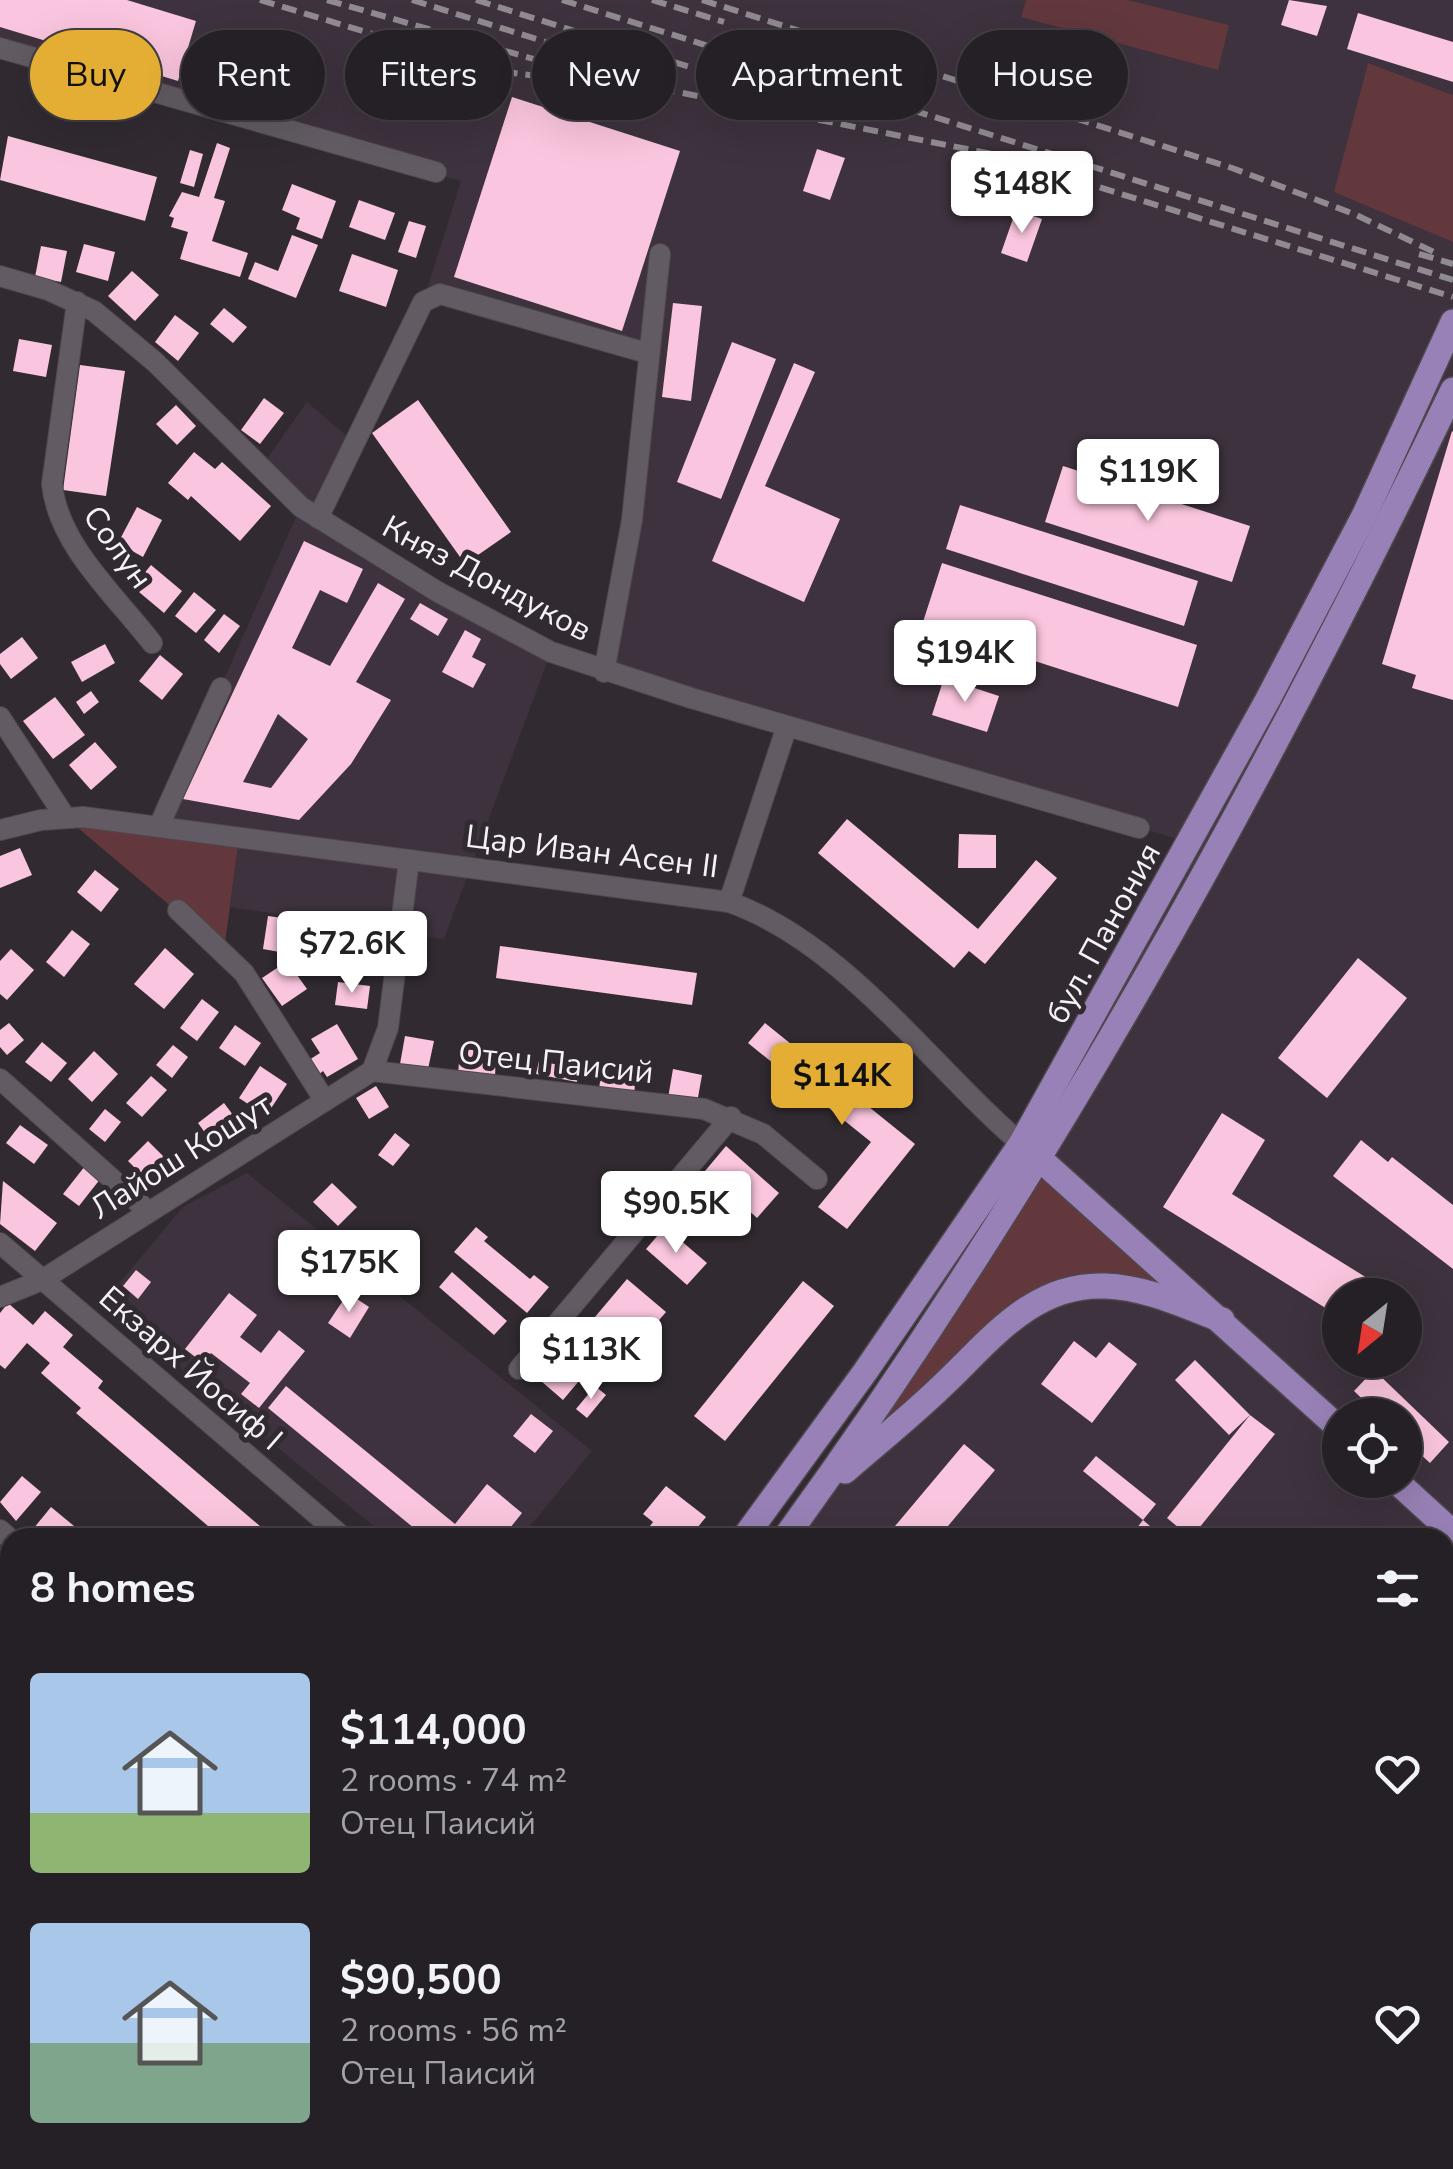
<!DOCTYPE html>
<meta charset="utf-8">
<style>
body{margin:0;font-family:"Nunito Sans",sans-serif;background:#312d32;color:#f1f3f6;height:100vh;display:flex;flex-direction:column;font-size:38px;white-space:nowrap}
*{box-sizing:border-box;margin:0}
p{font-size:32px;color:#a3a3a7}
.icon{flex:none;width:55px;height:55px;fill:none;stroke:currentColor;stroke-width:2;stroke-linecap:round;stroke-linejoin:round}
.map{position:relative;flex:1;overflow:hidden}
.side{position:absolute;left:0px;top:1528px;width:1455px;height:642px;display:flex;flex-direction:column;background:#252025;border-radius:30px 30px 0 0;box-shadow:0 10px 40px #0002,0 0 0 2px #423e42}
.side>*{flex:none}
.top-card{position:absolute;left:30px;top:30px;width:1395px;height:90px;display:flex;gap:20px}
.needle{width:65px;rotate:210deg}
.buttons{position:absolute;left:1322px;top:1278px;display:grid;gap:20px}
.buttons a{display:grid;place-items:center;width:100px;height:100px;border-radius:50%;background:#252025;box-shadow:0 10px 40px #0002,0 0 0 2px #423e42;font-size:50px}
.price{position:absolute;translate:-50% -85px;padding:0 22px;border-radius:10px;background:#fff;color:#222;font-size:32px;line-height:65px;filter:drop-shadow(0 2px 5px #0008)}
.price::after{content:'';position:absolute;left:50%;top:60px;width:30px;height:22px;margin-left:-15px;background:inherit;clip-path:polygon(0 0,100% 0,50% 100%)}
.price.on{background:#e4ae35;color:#111}
ul{padding:0;list-style:none}
li{display:flex;align-items:center;gap:30px;height:250px;padding:0 30px}
li span{display:grid;place-items:center;flex:none;width:280px;height:200px;border-radius:10px;color:#555}
li>.icon{margin-inline-start:auto}
span .icon{width:120px;height:120px;fill:#fffc;stroke-width:1}
li b{font-size:42px}
h2{display:flex;justify-content:space-between;align-items:center;height:120px;padding:0 30px;font-size:42px}
.tag{padding:0 35px;border-radius:45px;background:#252025;box-shadow:0 10px 40px #0002,0 0 0 2px #423e42;font-size:35px;line-height:90px}
.tag.on{background:#e4ae35;color:#111}
.map>svg:first-child{display:block}
.built{fill:#3d323e;fill-rule:evenodd}
.green{fill:#62383d}
.building{fill:#fac5de;fill-rule:evenodd}
.lines{fill:none;stroke-linecap:round;stroke-linejoin:round}
.minor-casing{stroke:#4e484e;stroke-width:22}
.major-casing{stroke:#4e484e;stroke-width:28}
.minor{stroke:#625b63;stroke-width:20}
.major{stroke:#9881b6;stroke-width:25}
.rail{stroke:#908b90;stroke-width:6;stroke-dasharray:15 8;stroke-linecap:butt}
.labels{text-anchor:middle;stroke-width:10;stroke-linejoin:round;paint-order:stroke}
.street-label{font-size:32px;fill:#f6f1f6;stroke:#312b31}
</style>
<div class="map">
<svg width="1453" height="2169" viewBox="0 0 1453 2169">
<rect width="100%" height="100%" fill="#312b31"/>
<g class="built">
<path d="M 0,0 L 1026,0 L 1021,16 L 1229,25 L 1128,0 L 1453,0 L 1453,95 L 1368,64 L 1335,191 L 1453,242 L 1453,2169 L 1190,2169 L 1183,2160 L 1445,2160 L 1445,1538 L 798,1538 L 814,1498 L 944,1385 L 1021,1144 L 1191,843 L 604,672 L 647,353 L 440,294 L 423,302 L 461,181 L 0,48 ZM 1340,1295 L 1405,1295 L 1405,1360 L 1340,1360 ZM 1340,1415 L 1405,1415 L 1405,1480 L 1340,1480 Z"/>
<polygon points="307,402 355,443 318,517 551,652 444,939 230,907 239,838 159,826 300,508 259,470"/>
<polygon points="247,1173 592,1451 521,1537 387,1537 102,1304 183,1207"/>
</g>
<g class="green">
<polygon points="1026,0 1128,0 1229,25 1218,70 1021,17"/>
<polygon points="1368,63 1453,95 1453,242 1334,192"/>
<polygon points="65,817 239,838 224,951"/>
<polygon points="1041,1160 1222,1320 1166,1299 1046,1298 814,1498"/>
</g>
<g class="building">
<polygon points="0,0 127,0 196,21 178,81 0,27"/>
<polygon points="1289,0 1327,6 1317,36 1281,25"/>
<polygon points="1358,13 1453,42 1453,82 1347,49"/>
<polygon points="512,97 680,151 622,331 454,277"/>
<polygon points="8,136 157,177 145,221 0,180"/>
<polygon points="217,143 230,148 214,198 225,201 212,241 248,253 240,277 180,259 188,232 171,227 174,218 169,216 182,192 199,197"/>
<polygon points="817,149 845,158 830,200 803,191"/>
<polygon points="190,150 203,154 194,187 180,183"/>
<polygon points="292,184 336,201 322,239 296,229 300,218 282,210"/>
<polygon points="359,200 395,213 385,240 349,227"/>
<polygon points="1016,210 1042,219 1027,262 1001,253"/>
<polygon points="409,221 426,226 416,258 398,252"/>
<polygon points="292,235 318,245 296,298 248,279 255,262 278,271"/>
<polygon points="84,244 115,252 108,281 76,272"/>
<polygon points="41,246 67,251 61,282 35,277"/>
<polygon points="352,254 398,270 386,307 339,291"/>
<polygon points="132,271 159,295 135,321 108,296"/>
<polygon points="673,303 702,306 691,401 662,397"/>
<polygon points="224,308 247,327 233,343 210,324"/>
<polygon points="175,315 199,333 178,361 155,342"/>
<polygon points="19,339 52,345 46,377 13,371"/>
<polygon points="732,342 776,359 721,499 677,482"/>
<polygon points="794,363 815,372 765,486 840,519 804,602 712,561"/>
<polygon points="80,365 125,371 106,496 63,490"/>
<polygon points="264,398 284,413 260,444 241,430"/>
<polygon points="418,400 511,532 465,564 372,433"/>
<polygon points="176,405 196,426 177,445 156,424"/>
<polygon points="1452,431 1453,432 1453,700 1412,688 1416,675 1382,664"/>
<polygon points="194,452 215,469 222,462 271,506 240,541 191,496 188,500 168,483"/>
<polygon points="1063,466 1250,526 1232,582 1045,522"/>
<polygon points="960,505 1198,581 1184,626 946,549"/>
<polygon points="137,507 162,520 143,557 118,543"/>
<path d="M 304,541 L 363,569 L 347,603 L 320,590 L 292,648 L 330,666 L 378,583 L 405,599 L 356,682 L 391,700 L 351,764 L 299,820 L 183,799 ZM 278,714 L 308,739 L 271,788 L 243,782 Z"/>
<polygon points="942,563 1197,645 1178,707 922,625"/>
<polygon points="151,565 182,591 164,613 133,587"/>
<polygon points="194,592 216,610 196,633 175,616"/>
<polygon points="420,603 448,619 438,636 410,619"/>
<polygon points="224,614 240,626 219,653 204,640"/>
<polygon points="465,630 481,639 472,657 486,664 473,688 442,672"/>
<polygon points="22,637 38,658 11,679 0,664 0,654"/>
<polygon points="105,644 115,663 82,682 71,662"/>
<polygon points="160,655 183,674 162,700 139,681"/>
<polygon points="944,678 999,696 987,732 932,715"/>
<polygon points="91,691 99,702 84,714 76,702"/>
<polygon points="55,697 85,735 53,759 23,721"/>
<polygon points="95,742 117,767 91,790 69,765"/>
<polygon points="847,819 978,929 1036,860 1057,878 985,964 969,951 954,968 818,853"/>
<polygon points="959,834 996,835 996,868 958,868"/>
<polygon points="20,848 32,875 0,888 0,856"/>
<polygon points="95,870 119,889 101,912 77,892"/>
<polygon points="268,916 290,919 285,953 263,949"/>
<polygon points="72,930 90,944 64,977 46,962"/>
<polygon points="339,933 376,939 372,963 335,956"/>
<polygon points="500,946 697,973 692,1005 496,978"/>
<polygon points="165,948 194,974 164,1009 134,984"/>
<polygon points="11,949 34,970 7,1000 0,994 0,961"/>
<polygon points="1358,958 1407,998 1327,1098 1278,1058"/>
<polygon points="280,966 285,973 292,968 307,989 282,1006 262,978"/>
<polygon points="338,982 370,986 367,1009 335,1005"/>
<polygon points="202,999 219,1012 197,1041 180,1028"/>
<polygon points="9,1023 24,1040 7,1055 0,1047 0,1030"/>
<polygon points="765,1023 915,1144 847,1229 818,1207 871,1142 748,1043"/>
<polygon points="337,1024 358,1059 327,1077 323,1071 318,1075 309,1060 320,1053 311,1039"/>
<polygon points="235,1025 261,1043 245,1066 219,1048"/>
<polygon points="405,1036 434,1041 428,1069 400,1064"/>
<polygon points="42,1042 67,1063 51,1082 25,1062"/>
<polygon points="173,1045 188,1057 172,1078 156,1065"/>
<polygon points="460,1049 496,1052 495,1077 458,1075"/>
<polygon points="94,1051 118,1074 92,1102 68,1079"/>
<polygon points="539,1061 579,1069 577,1082 536,1074"/>
<polygon points="260,1066 287,1084 266,1116 239,1098"/>
<polygon points="673,1069 702,1075 697,1103 668,1098"/>
<polygon points="601,1073 636,1077 634,1094 599,1090"/>
<polygon points="151,1076 167,1090 142,1117 126,1103"/>
<polygon points="376,1086 389,1107 369,1119 356,1098"/>
<polygon points="224,1103 242,1127 215,1147 198,1123"/>
<polygon points="105,1109 121,1122 105,1142 89,1129"/>
<polygon points="1222,1113 1265,1140 1232,1194 1388,1291 1385,1295 1340,1295 1340,1317 1163,1207"/>
<polygon points="20,1125 48,1145 34,1164 6,1143"/>
<polygon points="395,1133 410,1145 393,1166 378,1155"/>
<polygon points="1361,1140 1388,1162 1392,1157 1453,1205 1453,1269 1333,1176"/>
<polygon points="148,1141 167,1160 147,1180 128,1161"/>
<polygon points="726,1146 779,1193 757,1218 705,1171"/>
<polygon points="85,1166 101,1178 79,1206 63,1194"/>
<polygon points="3,1181 57,1223 35,1251 0,1224"/>
<polygon points="332,1183 357,1207 338,1226 313,1202"/>
<polygon points="476,1227 488,1237 484,1241 530,1279 534,1275 549,1287 527,1313 454,1252"/>
<polygon points="665,1227 707,1263 687,1285 646,1249"/>
<polygon points="136,1270 151,1282 138,1299 123,1286"/>
<polygon points="452,1272 507,1321 494,1335 439,1287"/>
<polygon points="627,1279 666,1312 648,1333 658,1341 628,1377 610,1362 640,1326 631,1319 563,1400 541,1381"/>
<polygon points="803,1281 834,1306 725,1441 694,1416"/>
<polygon points="229,1293 257,1315 240,1337 261,1353 279,1330 305,1351 259,1408 241,1394 250,1383 211,1353 203,1363 185,1349"/>
<polygon points="348,1293 369,1307 350,1338 328,1323"/>
<polygon points="8,1303 33,1325 45,1311 73,1335 63,1347 103,1381 98,1388 274,1538 222,1538 76,1413 81,1408 41,1373 50,1363 27,1343 5,1369 0,1365 0,1313"/>
<polygon points="1074,1341 1096,1358 1109,1342 1137,1364 1092,1423 1041,1384"/>
<polygon points="1195,1360 1250,1415 1229,1435 1175,1380"/>
<polygon points="1374,1370 1449,1442 1430,1463 1405,1440 1405,1415 1379,1415 1354,1391"/>
<polygon points="286,1386 455,1524 487,1484 522,1513 502,1538 426,1538 268,1408"/>
<polygon points="595,1386 606,1395 587,1418 576,1409"/>
<polygon points="531,1414 553,1431 535,1453 513,1436"/>
<polygon points="1250,1415 1275,1434 1191,1538 1167,1518"/>
<polygon points="964,1444 995,1470 938,1538 885,1538"/>
<polygon points="1096,1456 1156,1504 1143,1520 1083,1471"/>
<polygon points="22,1476 41,1492 16,1521 0,1502"/>
<polygon points="666,1486 706,1517 689,1538 641,1538 653,1522 643,1514"/>
<polygon points="51,1507 74,1526 65,1538 33,1538 29,1534"/>
<polygon points="1143,1520 1164,1538 1129,1538"/>
<polygon points="0,1554 10,1562 8,1606 0,1599"/>
<polygon points="1447,1689 1453,1694 1453,1729 1445,1738"/>
<polygon points="0,1742 10,1751 10,1804 0,1795"/>
<polygon points="1453,2010 1453,2169 1445,2169 1436,2160 1445,2160 1445,2017"/>
<polygon points="90,2160 139,2160 132,2169 82,2169"/>
<polygon points="660,2160 684,2160 689,2169 650,2169"/>
<polygon points="791,2160 830,2160 835,2169 796,2169"/>
<polygon points="1046,2160 1064,2160 1073,2169 1036,2169"/>
<polygon points="1101,2160 1133,2160 1139,2166 1092,2169"/>
</g>
<g class="lines">
<defs>
<g id="minor">
<polyline points="0,48 436,172"/>
<polyline points="0,276 48,290 94,311 155,362 301,507 438,592 551,652 691,698 1139,828"/>
<path d="M 77,302 L 52,484 C 58,545 116,596 152,643"/>
<polyline points="318,518 423,302 440,294 647,353"/>
<polyline points="604,672 632,520 660,254"/>
<polyline points="0,717 65,817"/>
<polyline points="159,826 221,688"/>
<path d="M 0,830 L 41,820 L 83,817 L 729,902 C 848,944 935,1073 1031,1152"/>
<polyline points="729,902 787,726"/>
<polyline points="178,910 244,973 325,1101"/>
<polyline points="372,1071 704,1109 763,1134 817,1179"/>
<polyline points="0,1079 149,1212"/>
<polyline points="0,1243 344,1538"/>
<polyline points="0,1297 42,1280 372,1071 388,1028 409,860"/>
<polyline points="519,1369 731,1117"/>
<polyline points="0,1530 10,1539"/>
<polyline points="0,1855 10,1843"/>
<polyline points="621,2160 626,2169"/>
<polyline points="876,2160 881,2169"/>
<polyline points="1183,2160 1190,2169"/>
<polyline points="415,2169 423,2160"/>
<polyline points="948,2169 958,2160"/>
</g>
<g id="major">
<polyline points="1041,1160 1340,1429"/>
<path d="M 845,1471 C 877,1443 911,1416 942,1386 C 990,1341 1032,1283 1105,1286 C 1145,1287 1185,1306 1222,1320"/>
<polyline points="1395,1480 1453,1533"/>
<polyline points="744,1538 865,1372 1021,1144 1267,701 1365,514 1453,322"/>
<path d="M 785,1538 C 1046,1179 1261,789 1453,390"/>
<polyline points="260,2169 268,2160"/>
<polyline points="291,2169 298,2160"/>
</g>
</defs>
<use href="#minor" class="minor-casing"/>
<use href="#major" class="major-casing"/>
<use href="#minor" class="minor"/>
<use href="#major" class="major"/>
<g class="rail">
<polyline points="260,0 492,70 580,82"/>
<polyline points="327,0 586,74 1048,165"/>
<polyline points="412,0 648,74"/>
<polyline points="476,0 817,107"/>
<polyline points="562,0 1453,280"/>
<polyline points="652,0 724,22"/>
<polyline points="702,0 1232,168 1354,214 1436,253"/>
<polyline points="1034,167 1453,297"/>
<polyline points="1419,254 1453,264"/>
</g>
</g>
<g class="labels">
<g class="street-label">
<text transform="translate(118 547) rotate(54)" y="11">Солун</text>
<text transform="translate(487 578) rotate(28)" y="11">Княз Дондуков</text>
<text transform="translate(592 851) rotate(7)" y="11">Цар Иван Асен II</text>
<text transform="translate(1103 933) rotate(-61)" y="11">бул. Панония</text>
<text transform="translate(556 1062) rotate(6)" y="11">Отец Паисий</text>
<text transform="translate(181 1156) rotate(-32)" y="11">Лайош Кошут</text>
<text transform="translate(191 1368) rotate(41)" y="11">Екзарх Йосиф I</text>
</g>
</g>
</svg>
<div class="buttons">
<a><svg class="needle" viewBox="-14 -14 28 28"><path d="M0-13l5 13h-10z" fill="#e53935"/><path d="M0 13l5-13h-10z" fill="#a3a3a7"/></svg></a>
<a><svg class="icon" aria-label="locate" viewBox="0 0 24 24"><circle cx="12" cy="12" r="6"/><path d="M12 2v4M12 18v4M2 12h4M18 12h4"/></svg></a>
</div>
<b class="price" style="left:1022px;top:236px">$148K</b>
<b class="price" style="left:1148px;top:524px">$119K</b>
<b class="price" style="left:965px;top:705px">$194K</b>
<b class="price" style="left:352px;top:996px">$72.6K</b>
<b class="price on" style="left:842px;top:1128px">$114K</b>
<b class="price" style="left:676px;top:1256px">$90.5K</b>
<b class="price" style="left:349px;top:1315px">$175K</b>
<b class="price" style="left:591px;top:1402px">$113K</b>
<div class="top-card">
<a class="tag on">Buy</a>
<a class="tag">Rent</a>
<a class="tag">Filters</a>
<a class="tag">New</a>
<a class="tag">Apartment</a>
<a class="tag">House</a>
</div>
<section class="side">
<h2>8 homes<svg class="icon" aria-label="filters" viewBox="0 0 24 24"><path d="M4 7h16M4 17h16"/><circle cx="9" cy="7" r="2"/><circle cx="15" cy="17" r="2"/></svg></h2>
<ul>
<li><span style="background:linear-gradient(#a9c7e8 70%,#8fb573 0)"><svg class="icon" aria-label="home" viewBox="0 0 24 24"><path d="M3 11l9-7 9 7M6 9v11h12V9"/></svg></span><div><b>$114,000</b><p>2 rooms · 74 m²</p><p>Отец Паисий</p></div><svg class="icon" aria-label="heart" viewBox="0 0 24 24"><path d="M12 20l-8-8c-3-5 5-10 8-4 3-6 11-1 8 4z"/></svg></li>
<li><span style="background:linear-gradient(#a9c7e8 60%,#7fa58c 0)"><svg class="icon" aria-label="home" viewBox="0 0 24 24"><path d="M3 11l9-7 9 7M6 9v11h12V9"/></svg></span><div><b>$90,500</b><p>2 rooms · 56 m²</p><p>Отец Паисий</p></div><svg class="icon" aria-label="heart" viewBox="0 0 24 24"><path d="M12 20l-8-8c-3-5 5-10 8-4 3-6 11-1 8 4z"/></svg></li>
</ul>
</section>
</div>
